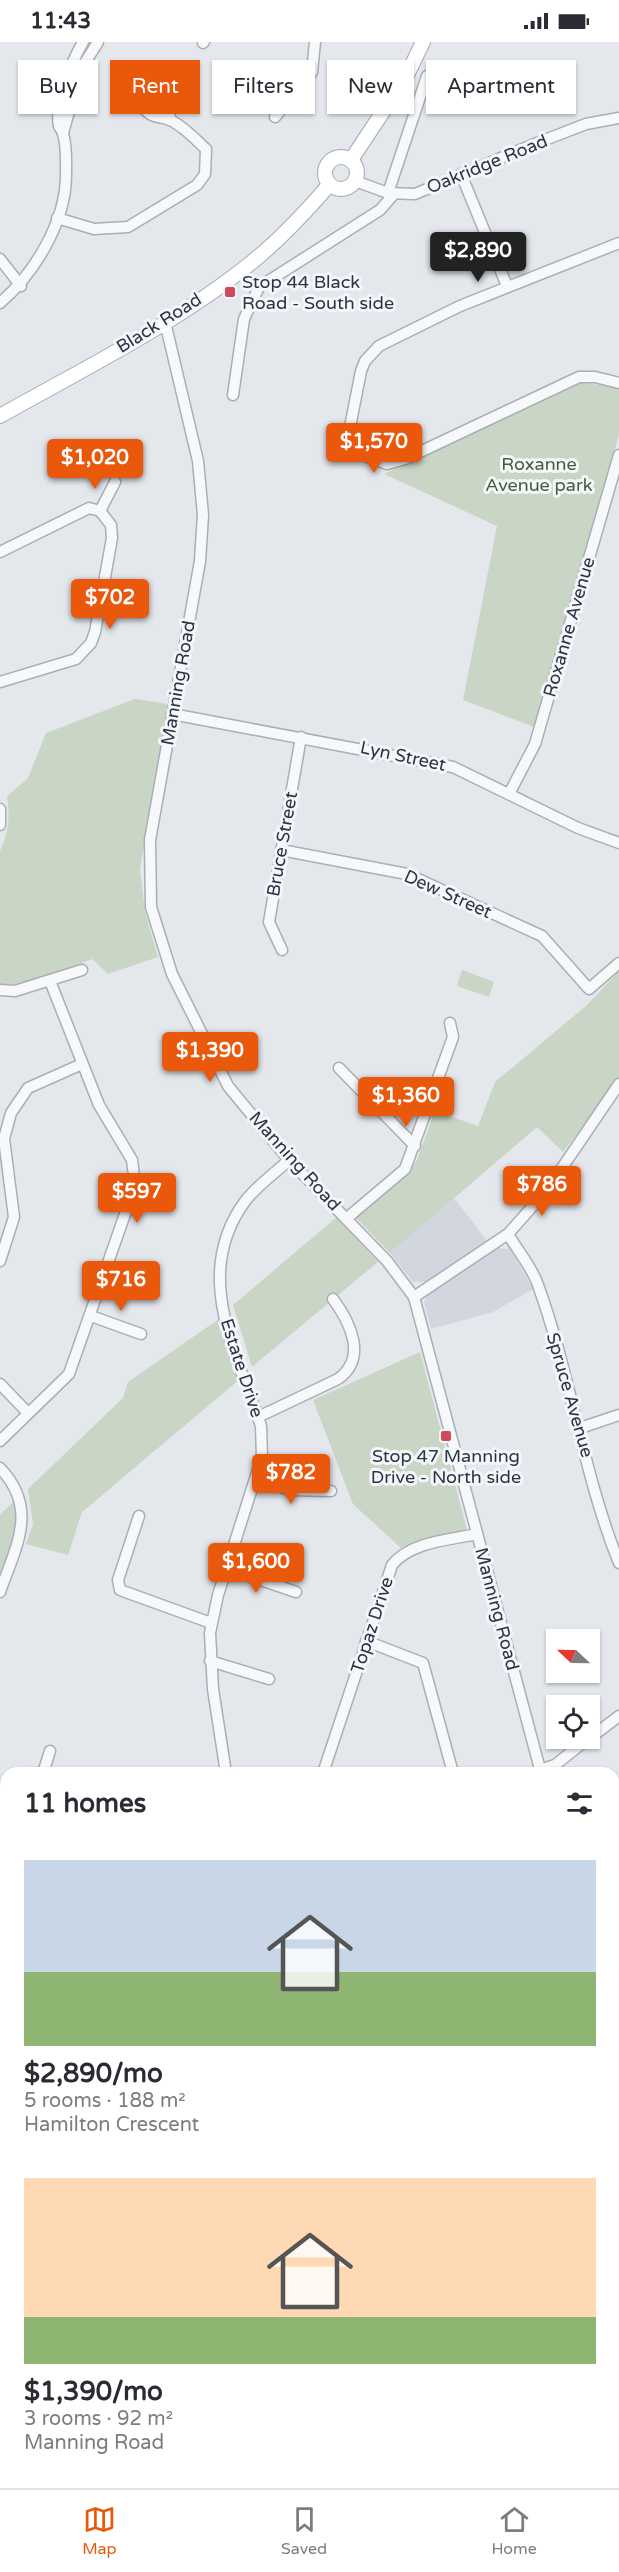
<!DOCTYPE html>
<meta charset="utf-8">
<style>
body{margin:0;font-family:"Varela Round",sans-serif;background:#f2f2f3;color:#2b2b33;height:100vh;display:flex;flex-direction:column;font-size:22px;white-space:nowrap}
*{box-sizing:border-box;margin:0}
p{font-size:20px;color:#7c7c81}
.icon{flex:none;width:33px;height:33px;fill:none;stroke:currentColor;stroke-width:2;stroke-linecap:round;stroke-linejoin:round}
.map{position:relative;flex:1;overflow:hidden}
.details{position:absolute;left:0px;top:1725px;width:620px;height:722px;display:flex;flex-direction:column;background:#fff;border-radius:18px 18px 0 0;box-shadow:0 2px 4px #0004}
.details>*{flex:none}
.guide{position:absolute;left:18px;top:18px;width:584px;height:54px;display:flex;gap:12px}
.needle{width:39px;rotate:292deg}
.buttons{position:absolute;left:546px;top:1587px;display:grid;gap:12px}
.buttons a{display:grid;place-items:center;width:54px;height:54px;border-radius:0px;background:#fff;box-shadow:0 2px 4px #0004;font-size:30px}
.price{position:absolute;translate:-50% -51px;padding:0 14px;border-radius:6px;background:#ea580c;color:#fff;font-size:20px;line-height:39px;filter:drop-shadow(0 2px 3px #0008)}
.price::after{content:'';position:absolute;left:50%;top:36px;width:18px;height:14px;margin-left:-9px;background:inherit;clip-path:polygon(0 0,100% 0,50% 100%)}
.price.on{background:#222;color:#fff}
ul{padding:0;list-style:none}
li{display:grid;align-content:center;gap:12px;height:318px;padding:0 24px}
li span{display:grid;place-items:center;height:186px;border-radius:0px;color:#555}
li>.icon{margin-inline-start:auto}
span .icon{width:108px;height:108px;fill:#fffc;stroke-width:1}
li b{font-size:26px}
h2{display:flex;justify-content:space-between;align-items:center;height:72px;padding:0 24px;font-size:26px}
.tag{padding:0 21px;border-radius:0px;background:#fff;box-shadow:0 2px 4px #0004;font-size:21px;line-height:54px}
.tag.on{background:#ea580c;color:#fff}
.status{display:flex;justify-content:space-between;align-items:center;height:42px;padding:0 30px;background:#fff;direction:ltr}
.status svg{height:16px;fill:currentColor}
.tab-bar{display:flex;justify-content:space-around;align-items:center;height:84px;border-top:2px solid #e1e1e2;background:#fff;font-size:16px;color:#7c7c81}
.tab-bar a{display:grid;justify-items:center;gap:3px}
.tab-bar .on{color:#ea580c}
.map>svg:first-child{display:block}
.built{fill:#d2d6de}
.green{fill:#c9d6c5}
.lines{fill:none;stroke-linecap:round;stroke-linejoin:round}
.stream{stroke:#9fb4cc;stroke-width:3}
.minor-casing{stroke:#a9aeb7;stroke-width:13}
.major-casing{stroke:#a3abb8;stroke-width:16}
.minor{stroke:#f7f8fa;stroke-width:10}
.major{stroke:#fff;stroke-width:14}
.poi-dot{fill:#d1495b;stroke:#f4f6f9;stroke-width:2}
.labels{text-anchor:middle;stroke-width:6;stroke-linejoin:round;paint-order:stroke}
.street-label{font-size:18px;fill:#2b3445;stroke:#f4f6f9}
.poi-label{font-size:18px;fill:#2b3445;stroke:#f4f6f9;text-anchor:start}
.park-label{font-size:18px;fill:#3f6138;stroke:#f4f6f9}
</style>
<div class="status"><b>11:43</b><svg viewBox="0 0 49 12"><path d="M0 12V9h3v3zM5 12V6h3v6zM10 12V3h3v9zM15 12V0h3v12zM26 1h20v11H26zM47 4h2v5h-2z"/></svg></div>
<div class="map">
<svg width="619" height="2446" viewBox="0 0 619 2446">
<rect width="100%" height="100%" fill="#e4e7ec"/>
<g class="built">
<polygon points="454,1156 487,1199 426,1240 413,1240 390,1211"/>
<polygon points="497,1206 510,1207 533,1247 493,1270 431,1287 424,1260 427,1253"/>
</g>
<g class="green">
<polygon points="578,340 619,346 619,393 534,685 463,658 497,484 384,432"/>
<path d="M 135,657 L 168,662 L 140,827 L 145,870 L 158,915 L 108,932 L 92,917 C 68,926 24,946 0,942 L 0,809 C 9,790 10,774 7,754 L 28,736 L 46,691 Z"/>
<polygon points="462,928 494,940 489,955 457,944"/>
<polygon points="619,929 619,1036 563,1110 537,1085 390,1211 356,1176 408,1131 417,1118 435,1069 478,1084 495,1040 586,964"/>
<polygon points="337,1175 378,1220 252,1325 233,1263"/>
<polygon points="219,1277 240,1337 82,1470 68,1513 26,1502 33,1482 28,1447 123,1356 128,1340"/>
<polygon points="420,1310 467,1488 401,1506 353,1462 313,1358"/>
<polygon points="14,1459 19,1480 0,1536 0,1473"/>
<polygon points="614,2087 619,2089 619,2170 614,2168"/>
<polygon points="0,2216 6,2218 6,2440 559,2440 575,2446 0,2446"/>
</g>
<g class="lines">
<polyline class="stream" points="144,2440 144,2446"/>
<defs>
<g id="minor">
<polyline points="203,1 204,0"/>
<polyline points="275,75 312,30 315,0"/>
<polyline points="63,91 81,27 98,0"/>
<polyline points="461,132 507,244"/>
<polyline points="355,139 388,151 415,152 537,101 586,82 619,76"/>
<polyline points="388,151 427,34"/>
<path d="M 57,176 L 94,187 L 128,185 L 197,143 L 205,132 L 206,107 C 196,98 184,85 172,79 C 160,73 152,78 143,65 L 146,56 L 156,53 L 163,58 L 171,78"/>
<polyline points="619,201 460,264 379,304 365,319 361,329 350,385 353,401 365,414 387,422 405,417 579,335 595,335 619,341"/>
<polyline points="0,217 21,244"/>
<path d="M 0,261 C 34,232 66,180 66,133 C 66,121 67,104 63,92 C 63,89 60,87 59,84 C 54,61 72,19 83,0"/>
<polyline points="165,280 198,419 203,473 200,519 150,798 151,865 172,932 228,1044 289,1118 387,1219 414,1255 541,1731"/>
<polyline points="233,353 244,277 259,245 380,168 394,152"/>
<polyline points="100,469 115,440"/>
<polyline points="0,510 89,466 100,469 111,483 112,496 95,590 91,601 76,617 0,640"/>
<polyline points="172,672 453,725 578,786 619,801"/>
<polyline points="509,752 535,702 619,413"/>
<polyline points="0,767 0,783"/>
<polyline points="281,808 407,832 542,894 589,947 619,921"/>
<polyline points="282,908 269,880 301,695"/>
<polyline points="0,948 15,949 82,928"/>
<polyline points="339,1026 415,1104"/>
<polyline points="347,1176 405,1127 453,995 450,981"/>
<path d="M 508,1192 C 517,1208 532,1225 538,1243 C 571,1334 583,1432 619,1521"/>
<polyline points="0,1219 14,1175 4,1097 11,1071 28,1046 82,1022"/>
<polyline points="414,1255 508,1192 547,1148 619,1042"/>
<polyline points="91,1274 141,1292"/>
<polyline points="0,1342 28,1371"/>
<path d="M 258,1375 L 338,1337 C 368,1316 350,1280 333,1257"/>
<polyline points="580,1386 619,1373"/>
<polyline points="0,1399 69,1332 132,1152 134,1134 132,1118 99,1063 50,939"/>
<path d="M 0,1426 C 39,1467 16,1504 0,1550"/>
<polyline points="256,1437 290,1448 331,1449"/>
<polyline points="139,1474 118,1538 120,1548 211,1581"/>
<polyline points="226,1526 296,1550"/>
<polyline points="366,1599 423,1621 453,1731"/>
<polyline points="210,1619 269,1637"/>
<polyline points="590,1696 619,1674"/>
<polyline points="540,1728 555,1723 589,1696"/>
<polyline points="43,1731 50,1709"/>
<path d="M 226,1731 L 213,1647 L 210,1591 L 218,1553 L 262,1415 L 261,1384 C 236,1309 191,1231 246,1158 C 258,1143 275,1131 289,1118"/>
<path d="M 323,1731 L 392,1523 C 410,1500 449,1498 477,1492"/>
<polyline points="0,1862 6,1844"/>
<polyline points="614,1966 619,1977"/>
<polyline points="0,2022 6,2025"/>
<polyline points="0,2141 6,2131"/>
<polyline points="614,2221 619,2223"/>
<polyline points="614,2303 619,2287"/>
<polyline points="614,2389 619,2391"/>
</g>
<g id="major">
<circle cx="341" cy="131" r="16"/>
<polyline points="351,118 406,35 423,0"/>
<path d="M 0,374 C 83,327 173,283 247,224 C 278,200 304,172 329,143"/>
</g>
</defs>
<use href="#minor" class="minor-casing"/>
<use href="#major" class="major-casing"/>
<use href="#minor" class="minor"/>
<use href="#major" class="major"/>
</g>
<g class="poi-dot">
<rect x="224" y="244" width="12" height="12" rx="3"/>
<rect x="440" y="1388" width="12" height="12" rx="3"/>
</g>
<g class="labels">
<g class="street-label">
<text transform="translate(487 122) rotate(-22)" y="6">Oakridge Road</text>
<text transform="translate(159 281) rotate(-32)" y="6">Black Road</text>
<text transform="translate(569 585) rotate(-74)" y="6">Roxanne Avenue</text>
<text transform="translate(178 641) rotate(-80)" y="6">Manning Road</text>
<text transform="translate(403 714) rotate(12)" y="6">Lyn Street</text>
<text transform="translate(282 802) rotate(-80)" y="6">Bruce Street</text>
<text transform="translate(448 852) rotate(24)" y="6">Dew Street</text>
<text transform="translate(295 1119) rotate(48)" y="6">Manning Road</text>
<text transform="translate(242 1326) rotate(72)" y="6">Estate Drive</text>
<text transform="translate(570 1353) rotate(74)" y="6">Spruce Avenue</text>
<text transform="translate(497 1567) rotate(75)" y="6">Manning Road</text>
<text transform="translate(372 1583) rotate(-72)" y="6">Topaz Drive</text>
</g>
<g class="poi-label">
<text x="242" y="246">Stop 44 Black<tspan x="242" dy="21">Road - South side</tspan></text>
<text x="446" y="1420" text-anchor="middle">Stop 47 Manning<tspan x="446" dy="21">Drive - North side</tspan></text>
</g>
<g class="park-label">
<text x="539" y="428">Roxanne<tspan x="539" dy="21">Avenue park</tspan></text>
</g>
</g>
</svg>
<div class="buttons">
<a><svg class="needle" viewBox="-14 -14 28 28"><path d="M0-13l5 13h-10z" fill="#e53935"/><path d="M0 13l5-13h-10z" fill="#7c7c81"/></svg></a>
<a><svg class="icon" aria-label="locate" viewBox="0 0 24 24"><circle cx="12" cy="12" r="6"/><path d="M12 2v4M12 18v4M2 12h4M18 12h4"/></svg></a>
</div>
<b class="price on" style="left:478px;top:241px">$2,890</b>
<b class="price" style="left:374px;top:432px">$1,570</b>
<b class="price" style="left:95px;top:448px">$1,020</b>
<b class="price" style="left:110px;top:588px">$702</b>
<b class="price" style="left:210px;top:1041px">$1,390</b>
<b class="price" style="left:406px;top:1086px">$1,360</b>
<b class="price" style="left:542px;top:1175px">$786</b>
<b class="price" style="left:137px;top:1182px">$597</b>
<b class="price" style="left:121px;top:1270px">$716</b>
<b class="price" style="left:291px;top:1463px">$782</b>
<b class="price" style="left:256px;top:1552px">$1,600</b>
<div class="guide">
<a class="tag">Buy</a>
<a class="tag on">Rent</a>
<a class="tag">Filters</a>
<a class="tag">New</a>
<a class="tag">Apartment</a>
</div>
<section class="details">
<h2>11 homes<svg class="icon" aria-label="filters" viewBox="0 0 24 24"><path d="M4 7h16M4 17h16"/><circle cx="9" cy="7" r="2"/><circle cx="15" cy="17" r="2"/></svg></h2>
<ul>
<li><span style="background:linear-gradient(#c9d6e8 60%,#8fb573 0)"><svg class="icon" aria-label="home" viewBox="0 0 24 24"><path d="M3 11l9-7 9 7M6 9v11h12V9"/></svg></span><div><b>$2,890/mo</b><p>5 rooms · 188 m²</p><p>Hamilton Crescent</p></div></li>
<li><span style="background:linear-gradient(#ffd9b3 75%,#8fb573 0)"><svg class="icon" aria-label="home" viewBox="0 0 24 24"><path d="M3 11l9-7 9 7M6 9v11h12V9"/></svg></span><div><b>$1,390/mo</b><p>3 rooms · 92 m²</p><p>Manning Road</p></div></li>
</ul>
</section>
</div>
<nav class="tab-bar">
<a class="on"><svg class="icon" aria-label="map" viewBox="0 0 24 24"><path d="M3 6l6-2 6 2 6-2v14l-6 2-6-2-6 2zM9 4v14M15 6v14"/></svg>Map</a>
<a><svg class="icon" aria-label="saved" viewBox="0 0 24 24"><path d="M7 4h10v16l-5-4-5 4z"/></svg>Saved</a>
<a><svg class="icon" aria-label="home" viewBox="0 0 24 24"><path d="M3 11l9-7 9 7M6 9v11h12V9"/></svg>Home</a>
</nav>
